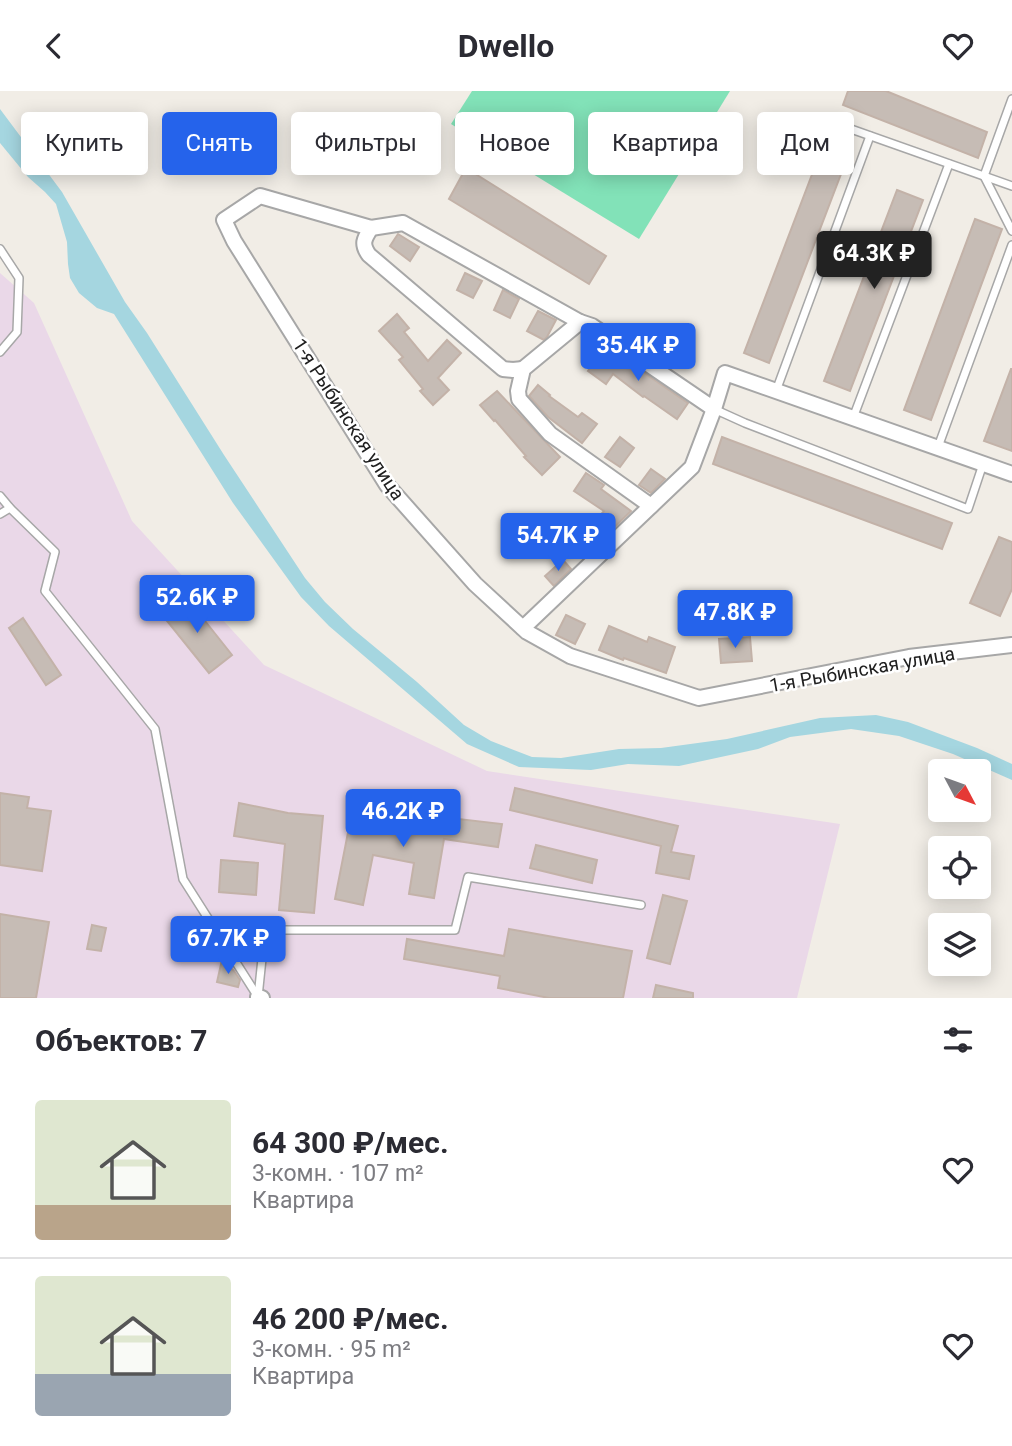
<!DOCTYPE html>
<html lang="ru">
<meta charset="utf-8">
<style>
body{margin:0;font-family:Roboto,sans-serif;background:#f7f7f7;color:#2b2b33;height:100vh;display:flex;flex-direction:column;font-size:26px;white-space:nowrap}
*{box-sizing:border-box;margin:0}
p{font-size:23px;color:#7c7c81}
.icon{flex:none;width:38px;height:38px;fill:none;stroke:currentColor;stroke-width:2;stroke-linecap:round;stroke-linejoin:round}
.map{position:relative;height:907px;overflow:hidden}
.panel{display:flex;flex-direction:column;background:#fff;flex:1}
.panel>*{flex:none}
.banner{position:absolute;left:21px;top:21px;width:971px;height:63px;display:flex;gap:14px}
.needle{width:46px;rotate:131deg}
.fabs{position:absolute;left:928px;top:668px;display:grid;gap:14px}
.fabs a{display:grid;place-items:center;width:63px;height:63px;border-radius:7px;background:#fff;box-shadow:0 4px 18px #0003;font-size:35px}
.price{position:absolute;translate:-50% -60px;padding:0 16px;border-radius:7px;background:#2563eb;color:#fff;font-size:23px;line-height:46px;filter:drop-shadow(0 2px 4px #0008)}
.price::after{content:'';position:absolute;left:50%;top:42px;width:21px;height:16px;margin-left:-10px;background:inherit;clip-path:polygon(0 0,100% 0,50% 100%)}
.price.active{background:#222;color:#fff}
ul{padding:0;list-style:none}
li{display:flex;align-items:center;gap:21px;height:175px;padding:0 35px}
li+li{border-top:2px solid #e1e1e2}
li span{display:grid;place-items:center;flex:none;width:196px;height:140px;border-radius:7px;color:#555}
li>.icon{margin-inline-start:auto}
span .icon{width:84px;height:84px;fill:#fffc;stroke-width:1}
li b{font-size:30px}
h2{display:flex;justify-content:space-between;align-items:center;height:84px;padding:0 35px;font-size:30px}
.pill{padding:0 24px;border-radius:7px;background:#fff;box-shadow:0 4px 18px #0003;font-size:24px;line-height:63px}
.pill.active{background:#2563eb;color:#fff}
header{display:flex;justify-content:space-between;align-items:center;height:91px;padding:0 35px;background:#fff;font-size:32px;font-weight:700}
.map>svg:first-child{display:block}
.industrial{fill:#ead8e8}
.pitch{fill:#82e2b8}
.water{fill:#a5d6e0}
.building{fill:#c6bcb5;stroke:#c3b2a8;stroke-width:2}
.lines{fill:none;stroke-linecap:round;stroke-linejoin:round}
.service-casing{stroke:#a7a7a7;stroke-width:10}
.minor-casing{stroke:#a7a7a7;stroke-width:18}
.service{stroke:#fff;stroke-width:7}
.minor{stroke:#fff;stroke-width:14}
.labels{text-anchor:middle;stroke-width:5;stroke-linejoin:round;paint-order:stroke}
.street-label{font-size:19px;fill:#202020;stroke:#fff}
</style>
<header><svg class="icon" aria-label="back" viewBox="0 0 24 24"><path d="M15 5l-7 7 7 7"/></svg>Dwello<svg class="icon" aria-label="heart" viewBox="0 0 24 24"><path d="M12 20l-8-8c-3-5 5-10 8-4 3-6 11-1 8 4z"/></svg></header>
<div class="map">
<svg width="1012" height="907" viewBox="0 0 1012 907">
<rect width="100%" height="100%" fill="#f1ede6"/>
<polygon class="industrial" points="0,182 34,212 132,430 264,574 487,680 840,733 797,907 0,907"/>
<polygon class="pitch" points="472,0 730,0 639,148 451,33"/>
<polygon class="water" points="0,18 62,101 125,211 147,242 224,364 305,487 325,511 353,538 417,591 464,634 491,650 532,666 561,667 619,658 661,657 727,648 820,627 876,624 908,631 977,657 1012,673 1012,689 953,663 899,645 851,638 790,646 758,658 679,675 628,673 591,679 519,676 467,653 329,535 301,506 233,412 114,223 97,217 79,202 70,187 68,173 67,151 56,113 45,101 28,86 0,52"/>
<g class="building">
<polygon points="848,0 886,0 987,41 978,67 843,14"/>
<polygon points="824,52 849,62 769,272 744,262"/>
<polygon points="466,77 606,165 589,193 449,108"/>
<polygon points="897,99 923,109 850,300 824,290"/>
<polygon points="975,128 1002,138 931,329 904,319"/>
<polygon points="398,143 419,156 410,170 390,155"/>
<polygon points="465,182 482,190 473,207 457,199"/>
<polygon points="503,199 519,208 510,227 494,219"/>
<polygon points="538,220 556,229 547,246 544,249 527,240"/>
<polygon points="397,223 409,237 404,241 428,270 447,249 461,262 438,287 449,299 433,314 420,300 423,298 399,269 403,266 379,240"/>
<polygon points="603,258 635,280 637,277 688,312 677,328 644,305 643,306 613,283 606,293 588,280"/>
<polygon points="1011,278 1012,278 1012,360 984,350"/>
<polygon points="538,294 550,304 549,305 578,326 582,322 597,333 582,352 548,326 529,305"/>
<polygon points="497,300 560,366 542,384 524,366 526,365 495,329 494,330 480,314"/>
<polygon points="620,346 634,357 620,376 605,366"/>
<polygon points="722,346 952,432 942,458 713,373"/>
<polygon points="651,378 665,388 651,402 639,394"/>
<polygon points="586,382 604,394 601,398 631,420 596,454 583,445 604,420 574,400"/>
<polygon points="999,446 1012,451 1012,498 1000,525 970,512"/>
<polygon points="563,469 571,478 554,495 545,485"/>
<polygon points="186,506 232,564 209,582 163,525"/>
<polygon points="566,524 585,533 575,553 556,544"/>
<polygon points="23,527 61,584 46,594 9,537"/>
<polygon points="609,535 647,551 649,546 675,556 666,582 624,567 623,569 599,559"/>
<polygon points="750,546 752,570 721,572 719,548"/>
<polygon points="515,697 678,735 671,761 694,765 689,788 656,782 661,755 510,719"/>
<polygon points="0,702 29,706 27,717 51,720 42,780 0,774"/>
<polygon points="239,712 288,722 323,725 314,822 279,819 285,753 234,745"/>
<polygon points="353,716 458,735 459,728 502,733 498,756 444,748 434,807 409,803 414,772 373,764 363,814 335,808"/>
<polygon points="536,754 597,769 592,792 530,777"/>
<polygon points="221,769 258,772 256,804 219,801"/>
<polygon points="663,804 687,810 670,873 647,867"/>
<polygon points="0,823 49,831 36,907 0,907"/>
<polygon points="92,834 106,837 101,860 87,858"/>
<polygon points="509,838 632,860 623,907 549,907 498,897 500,885 404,868 407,848 504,865"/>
<polygon points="222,869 234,880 240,889 238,896 217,891"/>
<polygon points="656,894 693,902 693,907 653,907"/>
</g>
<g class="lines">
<defs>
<g id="service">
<polyline points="1012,8 984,85 1012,140"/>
<polyline points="817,26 1012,95"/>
<polyline points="0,158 19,187 17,241 0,261"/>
<polyline points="776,300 870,45"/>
<polyline points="714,318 745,332 968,418 983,373"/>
<polyline points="853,327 949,73"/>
<polyline points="938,356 1012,154"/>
<polyline points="0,405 10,417 55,461 45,500 155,638 183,788 258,906"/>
<polyline points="0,423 10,417"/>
<polyline points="258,906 265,839 455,839 468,786 641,814"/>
</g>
<g id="minor">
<path d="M 371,137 C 364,148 361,153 369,164 L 503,278 L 513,279 L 523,278"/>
<polyline points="580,231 523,278 518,300 519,308 550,343 651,415"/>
<polyline points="1012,383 725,282 714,318 592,235 580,231 403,132 371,137 260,105 224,129 234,150 387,394 475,493 527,541 570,565 699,607 909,566 1012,554"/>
<polyline points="523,537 692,376 714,318"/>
<polyline points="258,906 262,907"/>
</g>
</defs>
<use href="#service" class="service-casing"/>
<use href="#minor" class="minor-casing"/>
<use href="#service" class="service"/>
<use href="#minor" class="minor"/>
</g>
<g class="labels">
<g class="street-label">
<text transform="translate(349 328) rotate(57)" y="7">1-я Рыбинская улица</text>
<text transform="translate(862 578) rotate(-10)" y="7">1-я Рыбинская улица</text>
</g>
</g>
</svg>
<div class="fabs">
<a><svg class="needle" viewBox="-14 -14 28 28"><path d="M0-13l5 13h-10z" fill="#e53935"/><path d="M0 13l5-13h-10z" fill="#7c7c81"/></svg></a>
<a><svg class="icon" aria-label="locate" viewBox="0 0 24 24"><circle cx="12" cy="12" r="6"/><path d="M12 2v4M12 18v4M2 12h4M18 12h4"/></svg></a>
<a><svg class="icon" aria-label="layers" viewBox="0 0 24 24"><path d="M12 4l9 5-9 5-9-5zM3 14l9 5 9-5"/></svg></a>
</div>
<b class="price active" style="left:874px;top:200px">64.3K ₽</b>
<b class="price" style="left:638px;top:292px">35.4K ₽</b>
<b class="price" style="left:558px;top:482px">54.7K ₽</b>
<b class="price" style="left:197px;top:544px">52.6K ₽</b>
<b class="price" style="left:735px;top:559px">47.8K ₽</b>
<b class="price" style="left:403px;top:758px">46.2K ₽</b>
<b class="price" style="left:228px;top:885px">67.7K ₽</b>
<div class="banner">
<a class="pill">Купить</a>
<a class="pill active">Снять</a>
<a class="pill">Фильтры</a>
<a class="pill">Новое</a>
<a class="pill">Квартира</a>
<a class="pill">Дом</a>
</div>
</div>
<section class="panel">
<h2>Объектов: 7<svg class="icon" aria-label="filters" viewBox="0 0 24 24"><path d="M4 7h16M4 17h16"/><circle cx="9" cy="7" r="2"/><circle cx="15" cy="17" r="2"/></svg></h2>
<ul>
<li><span style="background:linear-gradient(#dfe7d0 75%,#b9a48a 0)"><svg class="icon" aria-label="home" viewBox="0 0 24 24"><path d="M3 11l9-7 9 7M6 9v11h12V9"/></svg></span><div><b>64 300 ₽/мес.</b><p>3-комн. · 107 m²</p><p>Квартира</p></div><svg class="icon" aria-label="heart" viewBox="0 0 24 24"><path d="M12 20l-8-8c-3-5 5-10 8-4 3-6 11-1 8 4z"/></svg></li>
<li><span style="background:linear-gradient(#dfe7d0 70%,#9aa5b1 0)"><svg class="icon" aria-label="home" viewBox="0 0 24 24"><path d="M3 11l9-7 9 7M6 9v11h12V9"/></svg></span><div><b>46 200 ₽/мес.</b><p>3-комн. · 95 m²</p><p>Квартира</p></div><svg class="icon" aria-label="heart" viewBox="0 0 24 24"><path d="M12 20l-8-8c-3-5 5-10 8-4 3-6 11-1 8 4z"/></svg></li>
</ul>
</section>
